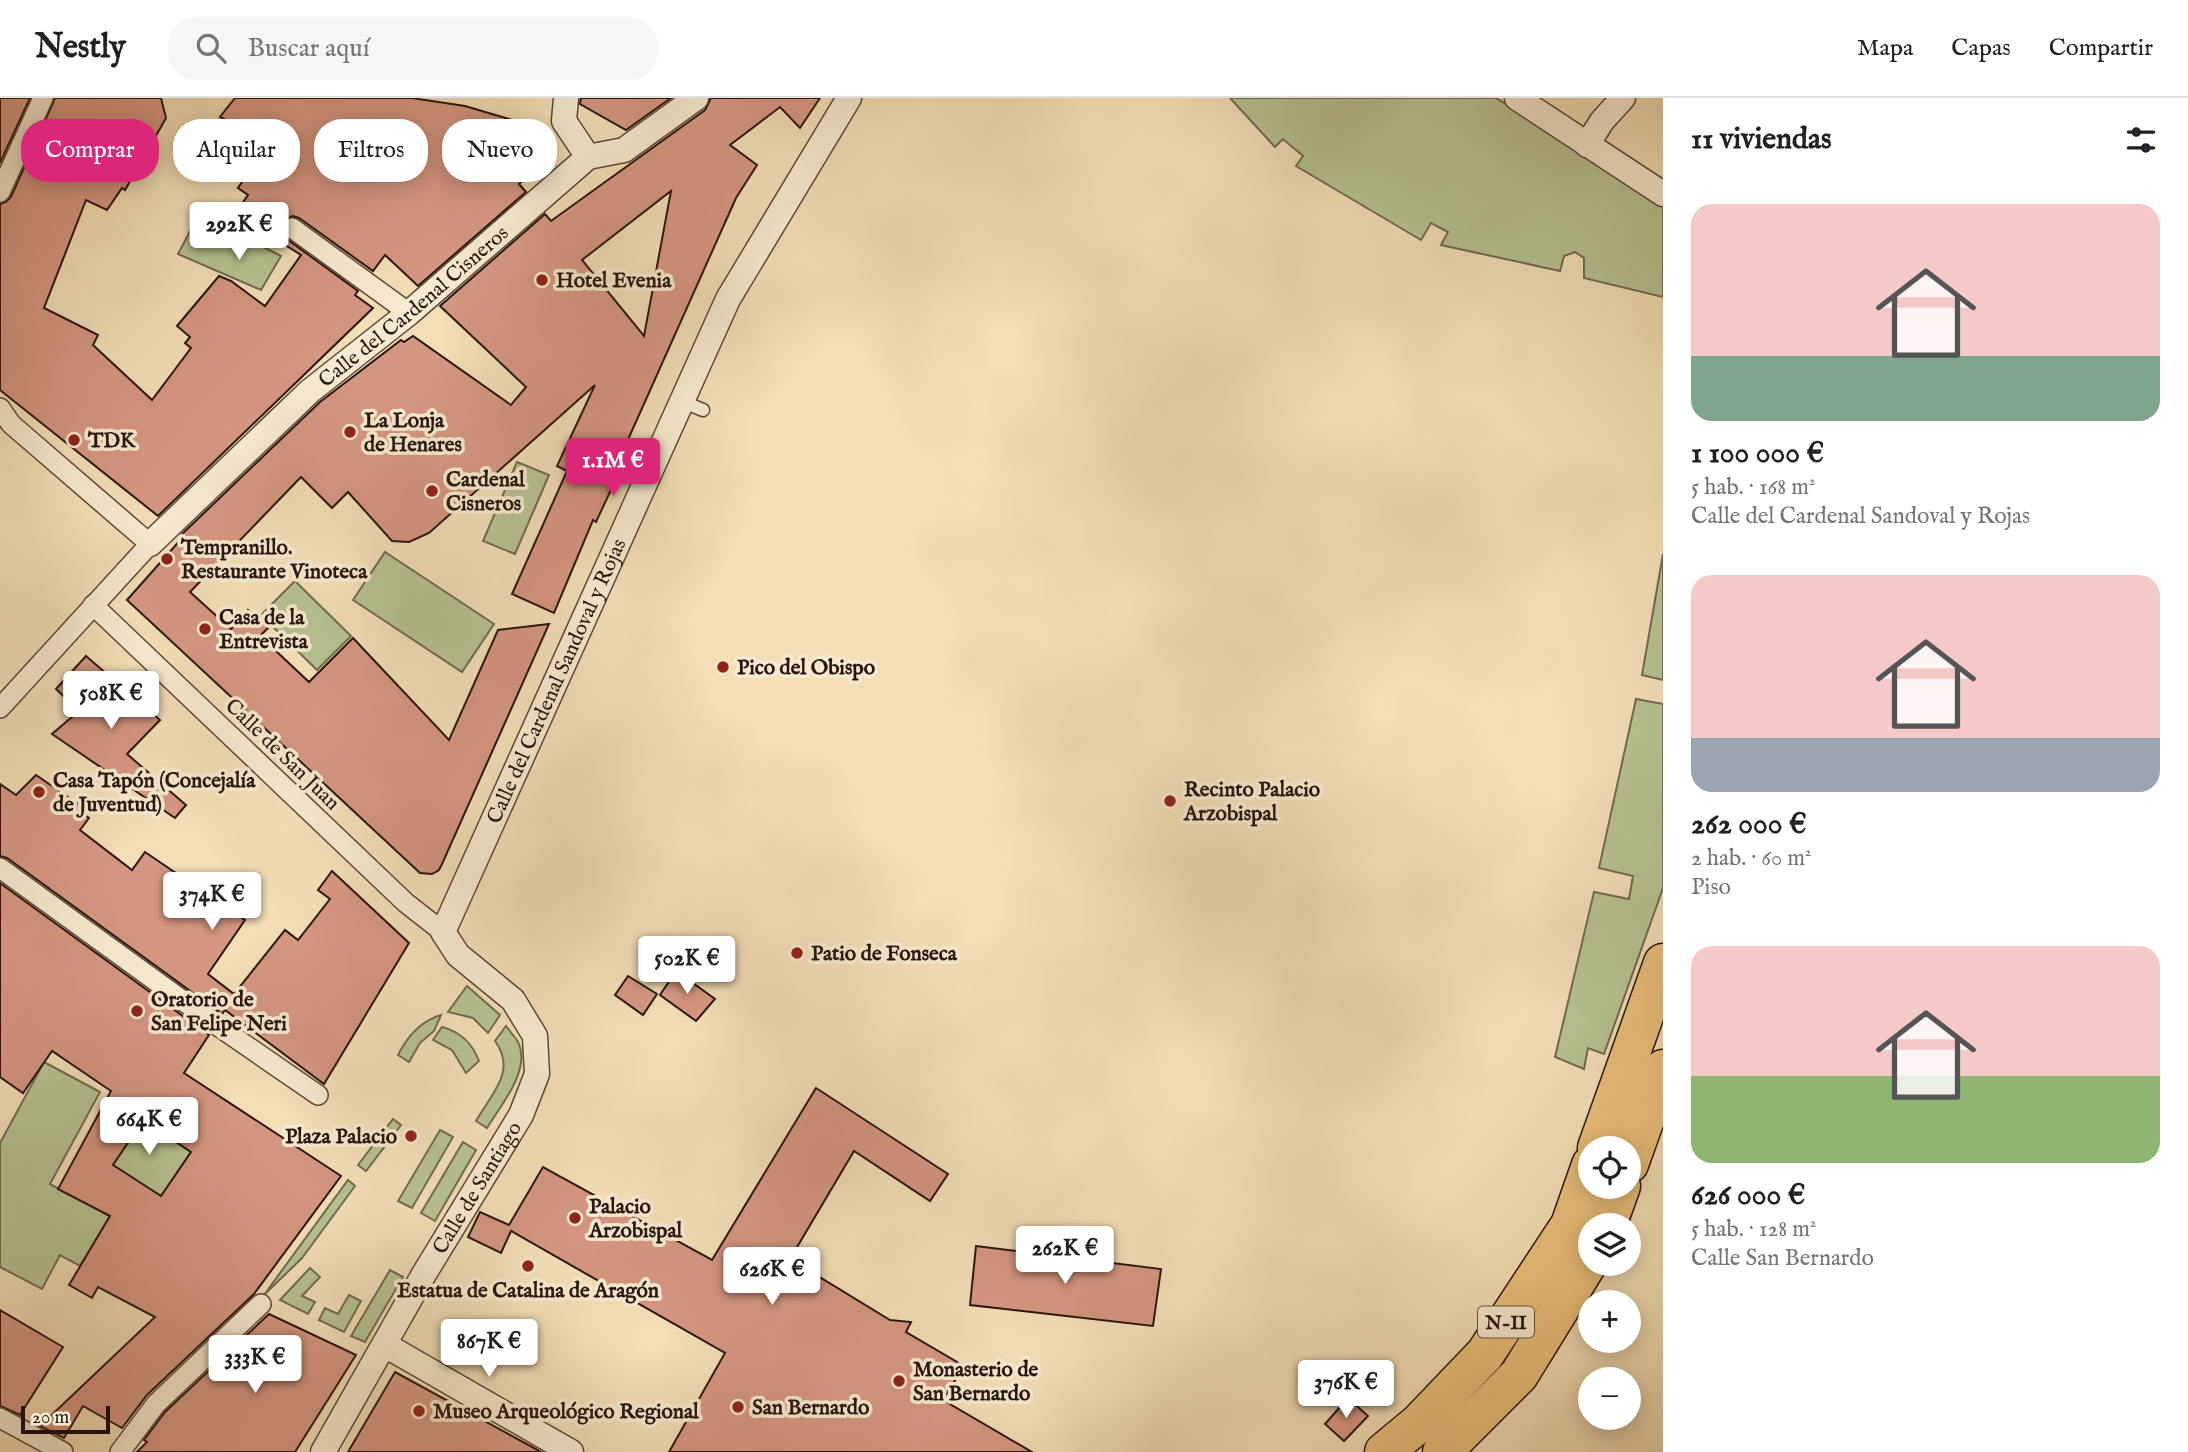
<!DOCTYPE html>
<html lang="es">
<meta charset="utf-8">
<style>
body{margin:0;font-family:"IM FELL English",serif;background:#f6f6f6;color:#202124;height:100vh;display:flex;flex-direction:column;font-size:26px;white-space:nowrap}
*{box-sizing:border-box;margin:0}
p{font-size:23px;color:#757577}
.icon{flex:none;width:38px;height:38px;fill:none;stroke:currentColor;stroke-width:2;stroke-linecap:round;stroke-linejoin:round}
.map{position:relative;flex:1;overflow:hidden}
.details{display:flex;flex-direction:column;background:#fff;width:525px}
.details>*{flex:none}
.hud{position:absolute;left:21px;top:21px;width:665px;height:63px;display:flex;gap:14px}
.fabs{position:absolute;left:1578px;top:1038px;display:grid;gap:14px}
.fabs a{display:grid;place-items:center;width:63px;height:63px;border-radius:50%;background:#fff;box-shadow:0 4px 18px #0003;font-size:35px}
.scale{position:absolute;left:21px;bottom:18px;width:89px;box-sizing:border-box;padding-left:7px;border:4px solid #29150e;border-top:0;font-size:19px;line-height:24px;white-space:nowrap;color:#29150e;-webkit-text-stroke:5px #f7ead0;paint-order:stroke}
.price{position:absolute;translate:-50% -60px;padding:0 16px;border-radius:7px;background:#fff;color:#222;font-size:23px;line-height:46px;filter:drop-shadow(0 2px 4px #0008)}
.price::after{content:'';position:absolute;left:50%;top:42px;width:21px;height:16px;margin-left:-10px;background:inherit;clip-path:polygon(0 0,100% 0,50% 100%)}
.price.on{background:#db2777;color:#fff}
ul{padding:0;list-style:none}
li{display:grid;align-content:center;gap:14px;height:371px;padding:0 28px}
li span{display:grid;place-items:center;height:217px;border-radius:21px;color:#555}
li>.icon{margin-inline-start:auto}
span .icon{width:126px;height:126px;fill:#fffc;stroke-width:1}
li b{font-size:30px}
h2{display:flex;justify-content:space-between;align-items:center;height:84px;padding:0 28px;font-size:30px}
.tag{padding:0 24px;border-radius:28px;background:#fff;box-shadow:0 4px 18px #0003;font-size:24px;line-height:63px}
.tag.on{background:#db2777;color:#fff}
header{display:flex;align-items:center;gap:42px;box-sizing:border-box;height:98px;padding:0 35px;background:#fff;border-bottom:2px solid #e0e0e0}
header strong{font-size:33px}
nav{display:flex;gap:38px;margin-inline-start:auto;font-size:24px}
.search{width:490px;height:63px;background:#f6f6f6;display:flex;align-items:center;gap:18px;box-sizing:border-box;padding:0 24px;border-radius:28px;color:#757577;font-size:26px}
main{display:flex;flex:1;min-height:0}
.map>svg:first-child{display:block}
.green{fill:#b7c291;stroke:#706c50;stroke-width:2}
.building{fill:#d59681;stroke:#29150e;stroke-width:2;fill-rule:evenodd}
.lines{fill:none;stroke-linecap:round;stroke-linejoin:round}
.service-casing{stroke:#5c4738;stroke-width:15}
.pedestrian-casing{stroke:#5c4738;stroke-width:22}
.minor-casing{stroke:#5c4738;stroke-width:27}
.primary-casing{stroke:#29150e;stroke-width:41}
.service{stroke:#f7ead0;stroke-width:12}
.pedestrian{stroke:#f7ead0;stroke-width:19}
.minor{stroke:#f7ead0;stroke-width:24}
.primary{stroke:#eabf7b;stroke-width:38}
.poi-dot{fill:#8f2418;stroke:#f7ead0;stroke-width:2.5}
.labels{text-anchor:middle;stroke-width:7;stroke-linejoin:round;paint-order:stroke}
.shield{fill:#f7ead0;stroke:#675548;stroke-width:2}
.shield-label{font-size:19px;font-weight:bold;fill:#29150e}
.poi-label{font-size:21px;font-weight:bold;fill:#29150e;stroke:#f7ead0;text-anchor:start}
.street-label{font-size:21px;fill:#29150e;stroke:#f7ead0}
</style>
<header>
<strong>Nestly</strong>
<div class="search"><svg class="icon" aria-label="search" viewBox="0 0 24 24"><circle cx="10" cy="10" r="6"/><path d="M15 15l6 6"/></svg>Buscar aquí</div>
<nav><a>Mapa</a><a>Capas</a><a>Compartir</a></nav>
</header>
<main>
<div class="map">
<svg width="1663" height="1354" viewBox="0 0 1663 1354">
<rect width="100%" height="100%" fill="#f3deb6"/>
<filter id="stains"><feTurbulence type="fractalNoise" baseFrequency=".00286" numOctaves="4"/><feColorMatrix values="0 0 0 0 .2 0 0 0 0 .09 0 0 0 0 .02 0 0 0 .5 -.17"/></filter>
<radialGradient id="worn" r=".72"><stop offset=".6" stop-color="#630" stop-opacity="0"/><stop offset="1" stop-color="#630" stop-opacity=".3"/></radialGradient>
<g class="green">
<polygon points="1230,0 1496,0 1663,104 1663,199 1584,180 1584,160 1575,154 1564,158 1560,173 1441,147 1448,134 1431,125 1421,142 1296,68 1303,58 1283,41 1275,49"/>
<polygon points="199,116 281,158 261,192 178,156"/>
<polygon points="517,364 549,377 515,456 483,443"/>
<polygon points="385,454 494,526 462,574 353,502"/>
<polygon points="1663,456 1663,582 1642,577"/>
<polygon points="295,483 351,538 317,572 261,517"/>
<polygon points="1636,601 1663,606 1663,790 1604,956 1588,950 1584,971 1555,959 1594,794 1629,801 1633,778 1599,770"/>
<polygon points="467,888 500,917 488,935 473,920 448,914"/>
<path d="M 441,917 L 434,933 L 420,945 L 409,964 L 398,957 C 407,939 421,923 441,917 Z"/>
<path d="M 506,928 C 510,934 516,939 519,946 C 530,974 500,1008 487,1030 L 476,1023 C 492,995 517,973 495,943 Z"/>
<path d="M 442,929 C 461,934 472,945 479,963 L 466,975 L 452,952 L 433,942 Z"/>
<polygon points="44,964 100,994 50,1086 110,1118 80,1168 60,1157 42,1191 0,1169 0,1045"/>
<polygon points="393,1021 401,1027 366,1073 358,1067"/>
<polygon points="143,1022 191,1054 161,1098 113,1067"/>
<polygon points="440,1032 453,1039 412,1110 398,1103"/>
<polygon points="463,1044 476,1052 435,1123 421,1115"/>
<polygon points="348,1082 355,1088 302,1160 264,1197"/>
<polygon points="310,1170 320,1179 302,1198 315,1204 308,1216 280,1202"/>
<polygon points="390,1172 403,1179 365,1244 351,1238"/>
<polygon points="349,1197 361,1203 344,1234 319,1222 325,1210 338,1216"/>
</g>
<g class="building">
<polygon points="0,0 30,0 0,65"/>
<polygon points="55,0 161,0 166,20 125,92 122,90 107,112 86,102 44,210 98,237 93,247 152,302 191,250 185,245 190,239 177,228 219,178 231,183 265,208 301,157 241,119 242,117 237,113 248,97 238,90 269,44 220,19 235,0 412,0 465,8 512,22 530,30 555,49 519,86 526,94 418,188 385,157 373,173 299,120 293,118 283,122 280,129 284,139 358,193 355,197 373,210 158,418 0,292 0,106 6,104 11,99"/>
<polygon points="581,0 671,0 626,32 580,6"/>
<path d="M 711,0 L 820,0 L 800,30 L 780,9 L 730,47 L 757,67 L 736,100 L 618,364 L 623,366 L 596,424 L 593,422 L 554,515 L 512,496 L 567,373 L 557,368 L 595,287 L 429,435 L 409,444 L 392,443 L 348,394 L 332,410 L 301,379 L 190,494 L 231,531 L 248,512 L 268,530 L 260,538 L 309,584 L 353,540 L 449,642 L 498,532 L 549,526 L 442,766 L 439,772 L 432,776 L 420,775 L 127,502 L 183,439 L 181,437 L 320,304 L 401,242 L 404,244 L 413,238 L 511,307 L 526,289 L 440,208 L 545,116 L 551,123 L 705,12 ZM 671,93 L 644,238 L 582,162 Z"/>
<polygon points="86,558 160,622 127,656 186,707 175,720 52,636 79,613 56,591"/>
<polygon points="36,677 88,713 85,717 89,720 80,732 132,772 145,754 245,822 208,876 234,896 285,832 298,842 330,801 318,792 332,773 409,845 324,986 225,912 222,916 7,760 0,758 0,686 16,697"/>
<path d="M 0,785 L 209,937 L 184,975 L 341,1078 L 254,1196 L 147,1297 L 122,1330 L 83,1308 L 64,1340 L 40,1328 L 155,1219 L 98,1189 L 92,1200 L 69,1187 L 110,1118 L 58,1091 L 111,993 L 52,953 L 23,995 L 0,979 ZM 143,1022 L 191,1054 L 161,1098 L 113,1067 Z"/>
<polygon points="676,873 715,901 696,923 660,897"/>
<polygon points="628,878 657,896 643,917 615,897"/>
<polygon points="816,990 948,1076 930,1103 854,1053 790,1161 890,1222 911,1224 906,1234 964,1268 943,1302 1032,1354 669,1354 725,1255 511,1133 501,1155 468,1139 480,1114 509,1127 543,1069 712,1162"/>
<polygon points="976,1148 1161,1171 1153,1228 970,1207"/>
<polygon points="0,1212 63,1249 20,1317 0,1308"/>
<polygon points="269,1216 356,1257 295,1354 137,1354 147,1344 144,1342 165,1314"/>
<polygon points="395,1274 534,1350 541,1354 348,1354"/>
<polygon points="1348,1300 1368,1318 1344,1343 1325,1326"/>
</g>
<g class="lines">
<defs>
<polyline id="service" points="681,303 703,312"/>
<g id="pedestrian">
<polyline points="0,94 43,0"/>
<polyline points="292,130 409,215"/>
<polyline points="0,310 11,326 150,446 0,610"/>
<polyline points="93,507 406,805 443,834"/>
<polyline points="0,770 215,926 318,997"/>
<polyline points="0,1320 63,1354"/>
<polyline points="120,1354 156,1306 261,1206"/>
</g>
<g id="minor">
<polyline points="566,0 564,23 588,59"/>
<polyline points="1517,0 1663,96"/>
<polyline points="1587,47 1602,23 1623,0"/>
<path id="s1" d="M 150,446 L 310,293 L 409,215 L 588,59 L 624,52 L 696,0"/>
<polyline points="385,1247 571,1354"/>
<path id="s2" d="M 323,1354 L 424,1176 L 521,1017 L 537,976 L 535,938 L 513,902 L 458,857 L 443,834 L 728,201 L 849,0"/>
</g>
<g id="primary">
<polyline points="1597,1050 1663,865"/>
<polyline points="1629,1066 1663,971"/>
<polyline points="1607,1127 1621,1088"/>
<polyline points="1384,1354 1419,1325 1485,1256 1570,1127 1591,1067"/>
<polyline points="1442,1354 1519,1277 1591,1160"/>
</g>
</defs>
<use href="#service" class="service-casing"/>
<use href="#pedestrian" class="pedestrian-casing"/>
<use href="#minor" class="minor-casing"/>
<use href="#primary" class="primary-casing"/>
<use href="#service" class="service"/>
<use href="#pedestrian" class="pedestrian"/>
<use href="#minor" class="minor"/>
<use href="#primary" class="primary"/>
</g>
<g class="poi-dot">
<circle cx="542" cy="182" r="7"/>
<circle cx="350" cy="334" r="7"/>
<circle cx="74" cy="342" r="7"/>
<circle cx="432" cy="393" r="7"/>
<circle cx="167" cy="461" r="7"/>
<circle cx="205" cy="531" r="7"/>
<circle cx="723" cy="569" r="7"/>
<circle cx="39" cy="694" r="7"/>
<circle cx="1170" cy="703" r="7"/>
<circle cx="797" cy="855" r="7"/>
<circle cx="137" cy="913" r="7"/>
<circle cx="411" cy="1038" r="7"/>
<circle cx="575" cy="1120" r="7"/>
<circle cx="528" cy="1168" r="7"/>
<circle cx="899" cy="1283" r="7"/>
<circle cx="738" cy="1309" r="7"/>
<circle cx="419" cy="1313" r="7"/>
</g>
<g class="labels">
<rect class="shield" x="1478" y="1208.5" width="56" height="31" rx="5"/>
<g class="shield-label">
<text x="1506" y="1231">N-II</text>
</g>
<g class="poi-label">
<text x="556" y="189">Hotel Evenia</text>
<text x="364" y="329">La Lonja<tspan x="364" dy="24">de Henares</tspan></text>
<text x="88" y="349">TDK</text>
<text x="446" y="388">Cardenal<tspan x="446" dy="24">Cisneros</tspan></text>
<text x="181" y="456">Tempranillo.<tspan x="181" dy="24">Restaurante Vinoteca</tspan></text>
<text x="219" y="526">Casa de la<tspan x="219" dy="24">Entrevista</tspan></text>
<text x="737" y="576">Pico del Obispo</text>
<text x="53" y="689">Casa Tapón (Concejalía<tspan x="53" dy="24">de Juventud)</tspan></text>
<text x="1184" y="698">Recinto Palacio<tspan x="1184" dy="24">Arzobispal</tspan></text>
<text x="811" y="862">Patio de Fonseca</text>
<text x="151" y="908">Oratorio de<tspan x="151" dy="24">San Felipe Neri</tspan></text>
<text x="397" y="1045" text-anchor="end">Plaza Palacio</text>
<text x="589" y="1115">Palacio<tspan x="589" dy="24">Arzobispal</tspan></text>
<text x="528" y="1199" text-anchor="middle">Estatua de Catalina de Aragón</text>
<text x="913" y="1278">Monasterio de<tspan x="913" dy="24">San Bernardo</tspan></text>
<text x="752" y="1316">San Bernardo</text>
<text x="433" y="1320">Museo Arqueológico Regional</text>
</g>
<g class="street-label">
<text dy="7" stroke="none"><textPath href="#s1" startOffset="355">Calle del Cardenal Cisneros</textPath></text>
<text dy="7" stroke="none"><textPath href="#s2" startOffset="889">Calle del Cardenal Sandoval y Rojas</textPath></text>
<text transform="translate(283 656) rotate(44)" y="7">Calle de San Juan</text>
<text dy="7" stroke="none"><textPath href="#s2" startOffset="306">Calle de Santiago</textPath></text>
</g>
</g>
<rect width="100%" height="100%" filter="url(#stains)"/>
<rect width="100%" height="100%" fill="url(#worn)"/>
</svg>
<div class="fabs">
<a><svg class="icon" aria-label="locate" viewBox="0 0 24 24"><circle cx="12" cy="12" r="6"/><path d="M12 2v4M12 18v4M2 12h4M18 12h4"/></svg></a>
<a><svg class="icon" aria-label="layers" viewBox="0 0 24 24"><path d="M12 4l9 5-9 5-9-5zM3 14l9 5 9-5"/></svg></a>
<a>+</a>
<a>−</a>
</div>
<div class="scale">20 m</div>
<b class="price" style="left:239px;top:164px">292K €</b>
<b class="price on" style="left:613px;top:400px">1.1M €</b>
<b class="price" style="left:111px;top:633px">508K €</b>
<b class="price" style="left:212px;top:834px">374K €</b>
<b class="price" style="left:687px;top:898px">502K €</b>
<b class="price" style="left:149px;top:1059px">664K €</b>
<b class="price" style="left:1065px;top:1188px">262K €</b>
<b class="price" style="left:772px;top:1209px">626K €</b>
<b class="price" style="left:489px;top:1281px">867K €</b>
<b class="price" style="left:255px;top:1297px">333K €</b>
<b class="price" style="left:1346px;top:1322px">376K €</b>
<div class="hud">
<a class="tag on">Comprar</a>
<a class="tag">Alquilar</a>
<a class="tag">Filtros</a>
<a class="tag">Nuevo</a>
</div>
</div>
<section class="details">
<h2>11 viviendas<svg class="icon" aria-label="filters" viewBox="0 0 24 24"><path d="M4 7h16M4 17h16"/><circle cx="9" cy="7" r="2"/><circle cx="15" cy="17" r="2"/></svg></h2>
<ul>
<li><span style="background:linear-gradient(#f6c9c9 70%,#7fa58c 0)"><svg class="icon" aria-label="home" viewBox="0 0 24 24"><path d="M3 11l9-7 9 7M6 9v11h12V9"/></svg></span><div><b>1 100 000 €</b><p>5 hab. · 168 m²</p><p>Calle del Cardenal Sandoval y Rojas</p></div></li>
<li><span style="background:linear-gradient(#f6c9c9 75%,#9aa5b1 0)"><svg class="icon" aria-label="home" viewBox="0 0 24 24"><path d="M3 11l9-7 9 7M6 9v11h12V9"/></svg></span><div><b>262 000 €</b><p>2 hab. · 60 m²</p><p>Piso</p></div></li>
<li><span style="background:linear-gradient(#f6c9c9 60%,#8fb573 0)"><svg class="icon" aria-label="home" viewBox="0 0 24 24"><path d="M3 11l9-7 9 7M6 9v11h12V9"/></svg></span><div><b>626 000 €</b><p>5 hab. · 128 m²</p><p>Calle San Bernardo</p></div></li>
</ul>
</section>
</main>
